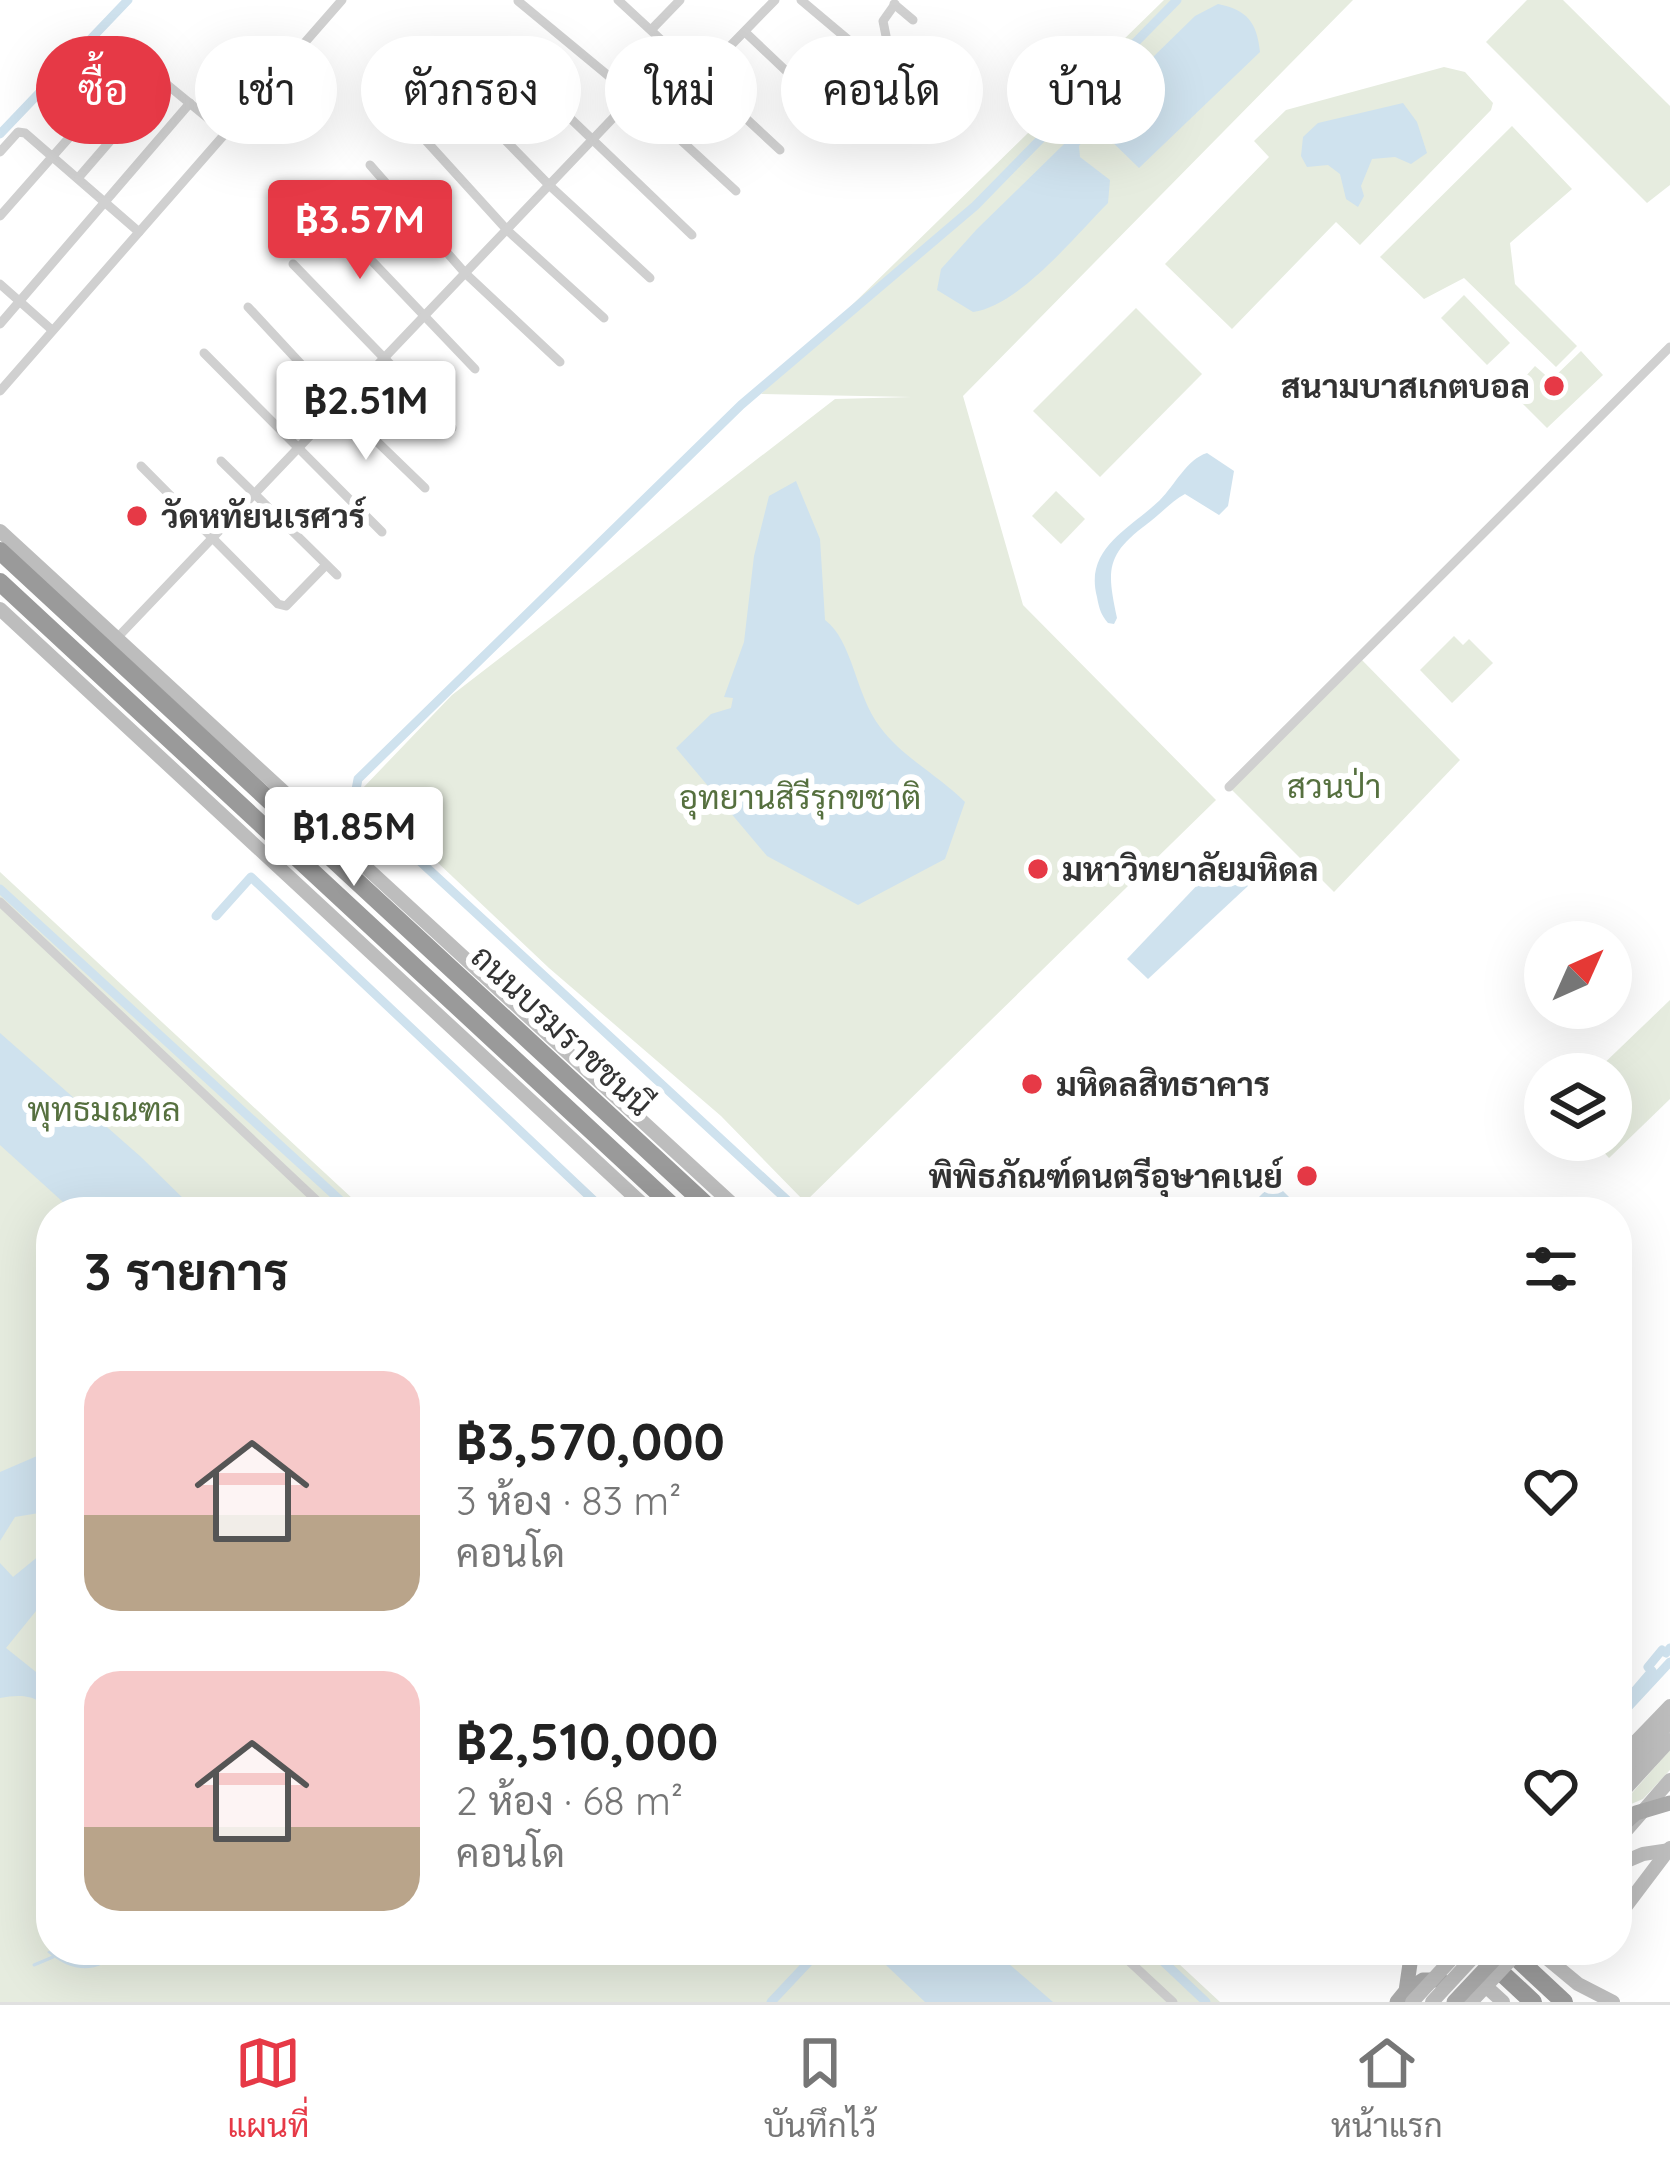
<!DOCTYPE html>
<html lang="th">
<meta charset="utf-8">
<style>
body{margin:0;font-family:Quicksand,Sarabun,sans-serif;background:#f2f2f2;color:#222;height:100vh;display:flex;flex-direction:column;font-size:45px;white-space:nowrap}
*{box-sizing:border-box;margin:0}
p{font-size:39px;color:#767676}
.icon{flex:none;width:66px;height:66px;fill:none;stroke:currentColor;stroke-width:2;stroke-linecap:round;stroke-linejoin:round}
.map{position:relative;flex:1;overflow:hidden}
.sheet{position:absolute;left:36px;top:1197px;width:1596px;height:768px;display:flex;flex-direction:column;background:#fff;border-radius:48px;box-shadow:0 12px 48px #0002}
.sheet>*{flex:none}
.hud{position:absolute;left:36px;top:36px;width:1599px;height:108px;display:flex;gap:24px}
.needle{width:78px;rotate:45deg}
.fabs{position:absolute;left:1524px;top:921px;display:grid;gap:24px}
.fabs a{display:grid;place-items:center;width:108px;height:108px;border-radius:50%;background:#fff;box-shadow:0 12px 48px #0002;font-size:60px}
.price{position:absolute;translate:-50% -102px;padding:0 27px;border-radius:12px;background:#fff;color:#222;font-size:39px;line-height:78px;filter:drop-shadow(0 3px 6px #0008)}
.price::after{content:'';position:absolute;left:50%;top:72px;width:36px;height:27px;margin-left:-18px;background:inherit;clip-path:polygon(0 0,100% 0,50% 100%)}
.price.current{background:#e63946;color:#fff}
ul{padding:0;list-style:none}
li{display:flex;align-items:center;gap:36px;height:300px;padding:0 48px}
li span{display:grid;place-items:center;flex:none;width:336px;height:240px;border-radius:36px;color:#555}
li>.icon{margin-inline-start:auto}
span .icon{width:144px;height:144px;fill:#fffc;stroke-width:1}
li b{font-size:51px}
h2{display:flex;justify-content:space-between;align-items:center;height:144px;padding:0 48px;font-size:51px}
.pill{padding:0 42px;border-radius:54px;background:#fff;box-shadow:0 12px 48px #0002;font-size:42px;line-height:108px}
.pill.current{background:#e63946;color:#fff}
.tab-bar{display:flex;justify-content:space-around;align-items:center;height:168px;border-top:3px solid #e0e0e0;background:#fff;font-size:33px;color:#767676}
.tab-bar a{display:grid;justify-items:center;gap:6px}
.tab-bar .current{color:#e63946}
.map>svg:first-child{display:block}
.green{fill:#e6ecdf}
.water{fill:#cfe2ee}
.lines{fill:none;stroke-linecap:round;stroke-linejoin:round}
.stream{stroke:#cfe2ee;stroke-width:3}
.canal{stroke:#cfe2ee;stroke-width:9}
.street{stroke:#d0d0d0;stroke-width:9}
.secondary{stroke:#bdbdbd;stroke-width:14}
.primary{stroke:#ababab;stroke-width:15}
.highway{stroke:#9a9a9a;stroke-width:18}
.secondary-bridge{stroke:#bdbdbd;stroke-width:14}
.primary-bridge{stroke:#ababab;stroke-width:15}
.poi-dot{fill:#e63946;stroke:#fff;stroke-width:4.5}
.labels{text-anchor:middle;stroke-width:12;stroke-linejoin:round;paint-order:stroke}
.poi-label{font-size:33px;font-weight:bold;fill:#333;stroke:#fff;text-anchor:start}
.park-label{font-size:33px;fill:#56703f;stroke:#fff}
.street-label{font-size:33px;fill:#333;stroke:#fff}
</style>
<div class="map">
<svg width="1670" height="2002" viewBox="0 0 1670 2002">
<rect width="100%" height="100%" fill="#fff"/>
<g class="green">
<polygon points="1164,0 1353,0 963,396 1023,605 1216,800 805,1202 721,1116 549,968 361,790 452,695 835,399 912,397 761,394"/>
<polygon points="1527,0 1563,0 1670,106 1670,185 1647,203 1486,42"/>
<polygon points="1444,67 1465,72 1493,103 1491,110 1360,245 1336,222 1232,329 1165,264 1269,157 1254,141 1286,110"/>
<polygon points="1512,126 1572,189 1510,243 1515,284 1577,346 1556,367 1464,278 1424,299 1380,257"/>
<polygon points="1464,295 1510,343 1487,365 1441,318"/>
<polygon points="1136,308 1202,374 1100,477 1033,411"/>
<polygon points="1581,351 1603,375 1547,428 1511,392 1535,366 1551,380"/>
<polygon points="1056,491 1085,519 1061,544 1032,516"/>
<polygon points="1454,636 1463,645 1469,639 1493,663 1452,703 1420,670"/>
<polygon points="1360,658 1460,760 1334,892 1229,787"/>
<polygon points="0,872 367,1212 51,1212 51,1950 1164,1950 1220,2002 0,2002"/>
<polygon points="1670,1000 1670,1099 1609,1158 1593,1140 1611,1140 1611,1074 1593,1074"/>
<polygon points="1670,1750 1670,1770 1643,1799 1617,1810"/>
</g>
<g class="water">
<path d="M 1218,4 C 1247,10 1257,22 1260,52 L 1139,168 L 1101,131 L 1089,133 L 1079,146 L 1080,157 L 1110,180 L 1108,203 C 1074,237 1020,305 973,312 L 937,290 L 941,269 L 977,229 L 1195,16 Z"/>
<polygon points="1403,103 1417,122 1427,153 1411,164 1395,157 1372,159 1361,186 1364,196 1358,207 1346,199 1340,174 1328,165 1307,167 1301,156 1303,137 1318,123"/>
<path d="M 1207,453 L 1234,471 L 1228,506 L 1219,515 L 1185,494 C 1170,502 1161,514 1147,524 C 1105,555 1107,571 1117,618 L 1114,624 L 1108,623 C 1101,615 1099,608 1097,597 C 1084,548 1130,529 1160,500 C 1175,485 1187,459 1207,453 Z"/>
<path d="M 796,481 L 820,539 L 825,620 C 853,641 855,694 880,727 C 902,757 938,775 965,802 L 945,859 L 858,905 L 767,856 L 676,748 L 711,714 L 731,708 L 733,698 L 724,697 L 744,642 L 754,556 L 769,496 Z"/>
<polygon points="1222,859 1249,885 1148,979 1127,959"/>
<polygon points="0,1033 141,1157 197,1212 74,1212 0,1145"/>
<polygon points="1274,1182 1304,1212 1244,1212"/>
<polygon points="51,1450 51,1511 15,1517 0,1541 0,1472"/>
<path d="M 51,1546 L 51,1615 L 36,1611 L 6,1648 L 51,1684 L 51,1721 C 44,1694 23,1694 0,1698 L 0,1563 L 13,1577 Z"/>
<path d="M 51,1950 L 123,1950 C 97,1974 74,1974 47,1952 Z"/>
<polygon points="870,1950 993,1950 1053,2002 925,2002"/>
</g>
<g class="lines">
<polyline class="stream" points="34,1965 53,1957"/>
<g class="canal">
<polyline points="0,134 128,0"/>
<polyline points="0,889 353,1212"/>
<polyline points="216,916 251,877 606,1212"/>
<polyline points="800,1212 374,819 355,795 358,779 741,405 975,206 1177,0"/>
<polyline points="1617,1712 1652,1671 1648,1667 1662,1650 1666,1653 1670,1648"/>
<polyline points="1617,1719 1670,1662"/>
<polyline points="566,1950 573,1957 579,1950"/>
<polyline points="1151,1950 1206,2002"/>
<polyline points="771,2002 820,1950"/>
</g>
<g class="street">
<polyline points="618,0 780,150"/>
<polyline points="801,0 864,53"/>
<polyline points="518,1 634,97 736,191"/>
<polyline points="894,4 913,20"/>
<polyline points="651,30 680,0"/>
<polyline points="745,32 821,104"/>
<polyline points="886,36 883,21 895,4"/>
<polyline points="523,73 692,235"/>
<polyline points="702,75 775,0"/>
<polyline points="463,97 549,185 650,278"/>
<polyline points="408,121 507,230 604,318"/>
<polyline points="0,152 18,132 25,133 139,232"/>
<polyline points="370,165 465,273 560,362"/>
<polyline points="79,177 162,81"/>
<polyline points="0,216 134,64 142,64 226,133"/>
<polyline points="330,217 475,369"/>
<polyline points="293,264 452,428"/>
<polyline points="0,284 52,330"/>
<polyline points="248,307 338,404 425,488"/>
<polyline points="0,324 190,103"/>
<polyline points="204,353 382,532"/>
<polyline points="0,391 342,0"/>
<polyline points="221,461 337,575"/>
<polyline points="141,466 278,604 286,606 326,565"/>
<polyline points="117,638 676,52"/>
<polyline points="1229,787 1670,347"/>
<polyline points="0,902 329,1212"/>
<polyline points="1117,1950 1173,2002"/>
</g>
<g class="secondary">
<polyline points="0,531 741,1212"/>
<polyline points="0,609 651,1212"/>
<polyline points="1617,1761 1670,1706"/>
<polyline points="1617,1781 1670,1722"/>
<polyline points="1617,1798 1670,1740"/>
<polyline points="1617,1841 1670,1780"/>
<polyline points="1617,1918 1670,1848"/>
<polyline points="1537,1950 1578,1984 1613,2002"/>
<polyline points="1480,1981 1503,2002"/>
</g>
<g class="primary">
<polyline points="1406,1991 1423,1980 1441,1980"/>
<polyline points="1397,2002 1406,1991 1412,1950"/>
</g>
<g class="highway">
<polyline points="0,551 714,1212"/>
<polyline points="0,582 679,1212"/>
<polyline points="1477,1950 1533,2002"/>
<polyline points="1508,1950 1564,2002"/>
</g>
<g class="secondary-bridge">
<polyline points="1617,1865 1643,1854 1670,1850"/>
<polyline points="1412,2002 1460,1950"/>
<polyline points="1432,2002 1480,1950"/>
<polyline points="1471,2002 1520,1950"/>
</g>
<g class="primary-bridge">
<polyline points="1617,1830 1636,1813 1670,1803"/>
<polyline points="1454,2002 1503,1950"/>
</g>
</g>
<g class="poi-dot">
<circle cx="1554" cy="386" r="12"/>
<circle cx="137" cy="516" r="12"/>
<circle cx="1038" cy="869" r="12"/>
<circle cx="1032" cy="1084" r="12"/>
<circle cx="1307" cy="1176" r="12"/>
</g>
<g class="labels">
<g class="poi-label">
<text x="1530" y="398" text-anchor="end">สนามบาสเกตบอล</text>
<text x="161" y="528">วัดหทัยนเรศวร์</text>
<text x="1062" y="881">มหาวิทยาลัยมหิดล</text>
<text x="1056" y="1096">มหิดลสิทธาคาร</text>
<text x="1283" y="1188" text-anchor="end">พิพิธภัณฑ์ดนตรีอุษาคเนย์</text>
</g>
<g class="park-label">
<text x="1334" y="798">สวนป่า</text>
<text x="800" y="809">อุทยานสิรีรุกขชาติ</text>
<text x="104" y="1121">พุทธมณฑล</text>
</g>
<g class="street-label">
<text transform="translate(562 1030) rotate(43)" y="12">ถนนบรมราชชนนี</text>
</g>
</g>
</svg>
<div class="fabs">
<a><svg class="needle" viewBox="-14 -14 28 28"><path d="M0-13l5 13h-10z" fill="#e53935"/><path d="M0 13l5-13h-10z" fill="#767676"/></svg></a>
<a><svg class="icon" aria-label="layers" viewBox="0 0 24 24"><path d="M12 4l9 5-9 5-9-5zM3 14l9 5 9-5"/></svg></a>
</div>
<b class="price current" style="left:360px;top:282px">฿3.57M</b>
<b class="price" style="left:366px;top:463px">฿2.51M</b>
<b class="price" style="left:354px;top:889px">฿1.85M</b>
<div class="hud">
<a class="pill current">ซื้อ</a>
<a class="pill">เช่า</a>
<a class="pill">ตัวกรอง</a>
<a class="pill">ใหม่</a>
<a class="pill">คอนโด</a>
<a class="pill">บ้าน</a>
</div>
<section class="sheet">
<h2>3 รายการ<svg class="icon" aria-label="filters" viewBox="0 0 24 24"><path d="M4 7h16M4 17h16"/><circle cx="9" cy="7" r="2"/><circle cx="15" cy="17" r="2"/></svg></h2>
<ul>
<li><span style="background:linear-gradient(#f6c9c9 60%,#b9a48a 0)"><svg class="icon" aria-label="home" viewBox="0 0 24 24"><path d="M3 11l9-7 9 7M6 9v11h12V9"/></svg></span><div><b>฿3,570,000</b><p>3 ห้อง · 83 m²</p><p>คอนโด</p></div><svg class="icon" aria-label="heart" viewBox="0 0 24 24"><path d="M12 20l-8-8c-3-5 5-10 8-4 3-6 11-1 8 4z"/></svg></li>
<li><span style="background:linear-gradient(#f6c9c9 65%,#b9a48a 0)"><svg class="icon" aria-label="home" viewBox="0 0 24 24"><path d="M3 11l9-7 9 7M6 9v11h12V9"/></svg></span><div><b>฿2,510,000</b><p>2 ห้อง · 68 m²</p><p>คอนโด</p></div><svg class="icon" aria-label="heart" viewBox="0 0 24 24"><path d="M12 20l-8-8c-3-5 5-10 8-4 3-6 11-1 8 4z"/></svg></li>
</ul>
</section>
</div>
<nav class="tab-bar">
<a class="current"><svg class="icon" aria-label="map" viewBox="0 0 24 24"><path d="M3 6l6-2 6 2 6-2v14l-6 2-6-2-6 2zM9 4v14M15 6v14"/></svg>แผนที่</a>
<a><svg class="icon" aria-label="saved" viewBox="0 0 24 24"><path d="M7 4h10v16l-5-4-5 4z"/></svg>บันทึกไว้</a>
<a><svg class="icon" aria-label="home" viewBox="0 0 24 24"><path d="M3 11l9-7 9 7M6 9v11h12V9"/></svg>หน้าแรก</a>
</nav>
